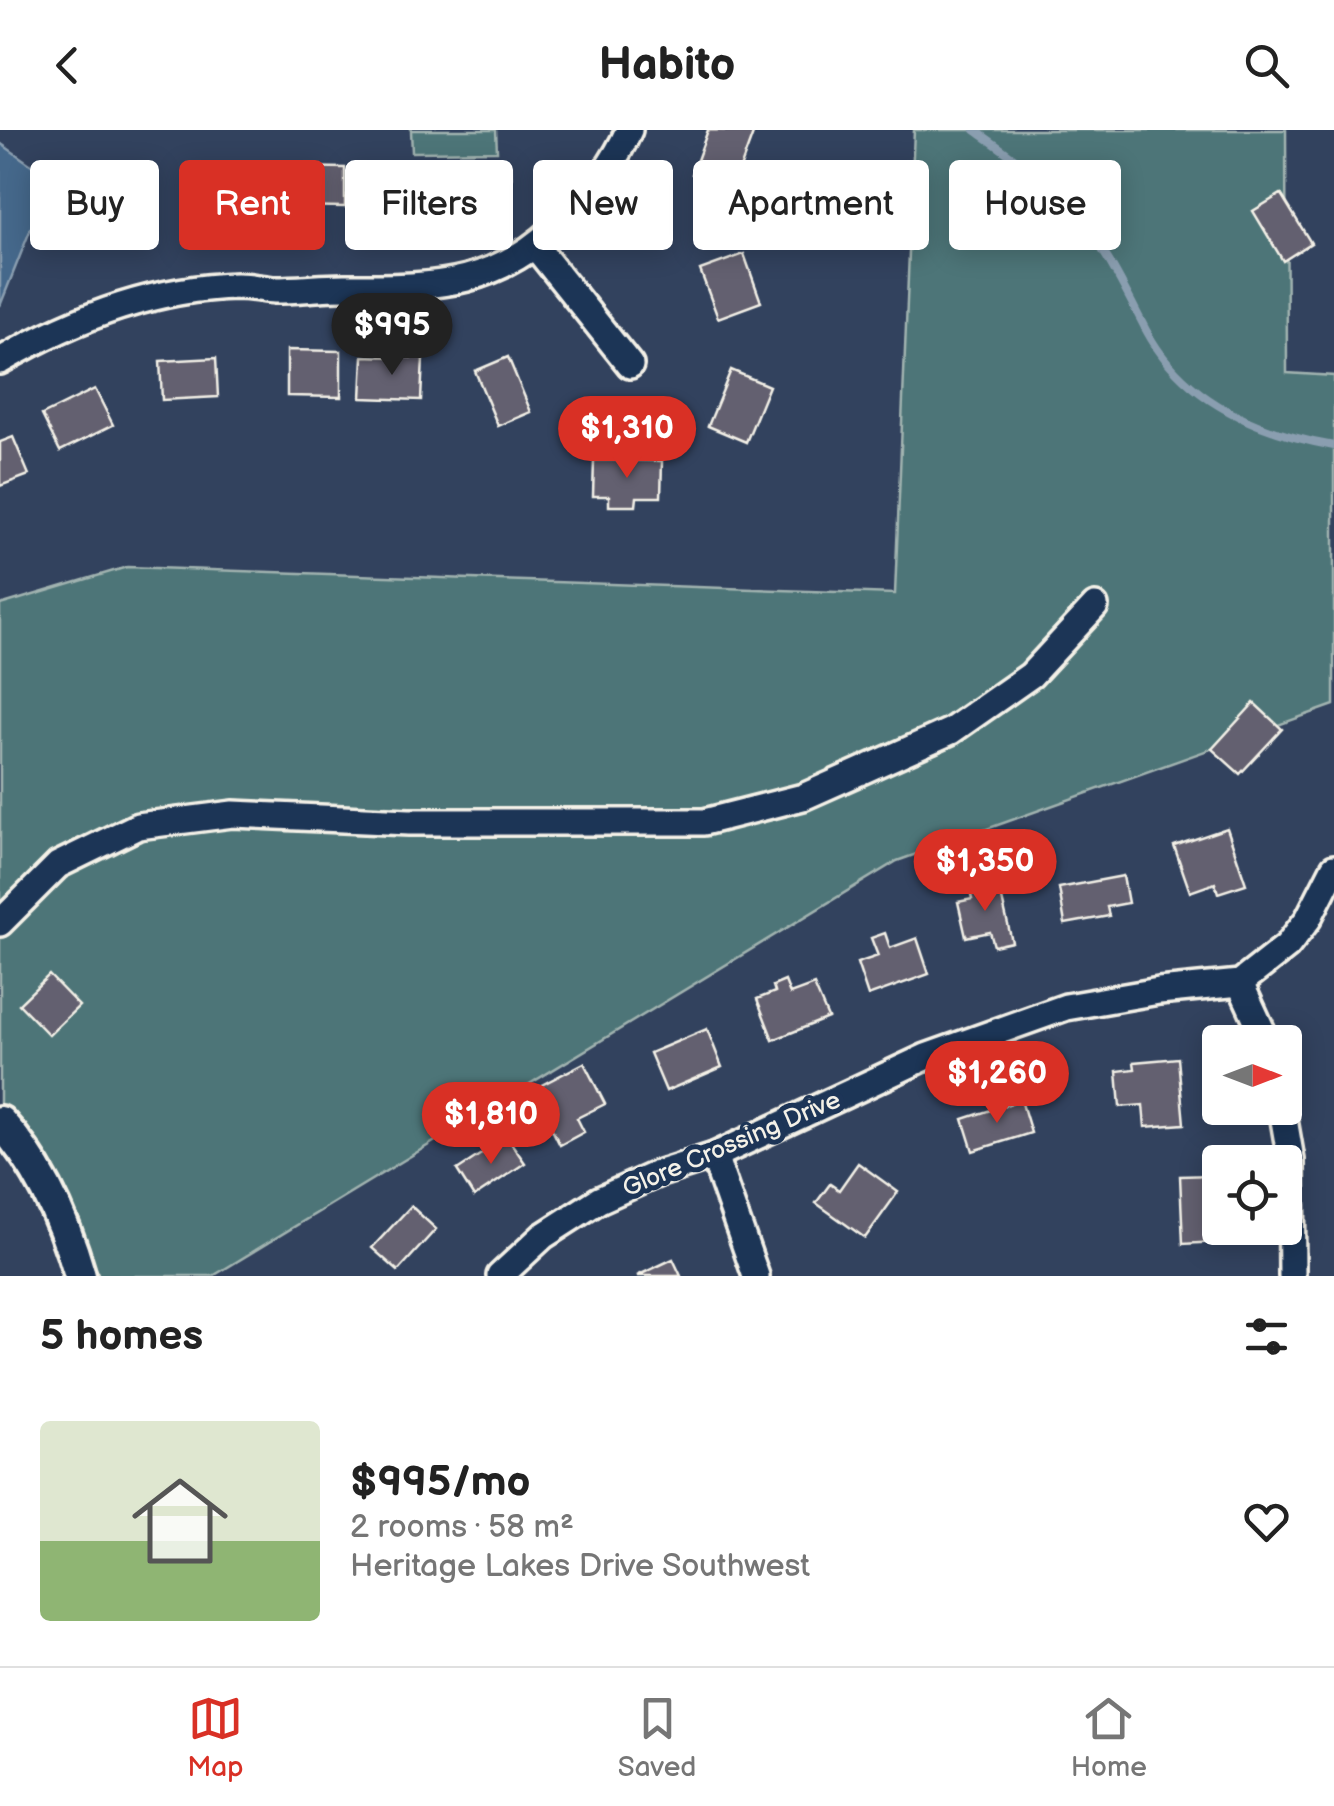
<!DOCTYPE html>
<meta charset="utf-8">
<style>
body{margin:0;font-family:"Balsamiq Sans",sans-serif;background:#f2f2f2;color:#222;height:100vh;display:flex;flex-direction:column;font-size:38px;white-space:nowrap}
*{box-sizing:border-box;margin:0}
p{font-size:32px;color:#767676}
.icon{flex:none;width:55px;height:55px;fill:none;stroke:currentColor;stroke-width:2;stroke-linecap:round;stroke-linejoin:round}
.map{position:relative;height:1146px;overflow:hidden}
.sheet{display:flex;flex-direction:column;background:#fff;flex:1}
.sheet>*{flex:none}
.banner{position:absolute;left:30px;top:30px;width:1275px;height:90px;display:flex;gap:20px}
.needle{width:65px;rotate:90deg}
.tools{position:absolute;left:1202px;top:895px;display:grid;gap:20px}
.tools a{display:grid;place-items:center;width:100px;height:100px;border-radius:10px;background:#fff;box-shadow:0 5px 25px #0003;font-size:50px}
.price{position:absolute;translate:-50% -85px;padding:0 22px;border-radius:35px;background:#d93025;color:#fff;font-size:32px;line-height:65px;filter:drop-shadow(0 2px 5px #0008)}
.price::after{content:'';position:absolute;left:50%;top:60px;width:30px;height:22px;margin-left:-15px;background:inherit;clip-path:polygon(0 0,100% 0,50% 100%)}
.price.current{background:#222;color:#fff}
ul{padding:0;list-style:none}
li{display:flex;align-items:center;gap:30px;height:250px;padding:0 40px}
li span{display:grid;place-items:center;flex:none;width:280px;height:200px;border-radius:10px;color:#555}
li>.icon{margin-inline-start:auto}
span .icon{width:120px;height:120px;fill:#fffc;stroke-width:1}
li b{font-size:42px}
h2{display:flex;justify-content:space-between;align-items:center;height:120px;padding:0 40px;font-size:42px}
.chip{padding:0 35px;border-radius:10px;background:#fff;box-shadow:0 5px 25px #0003;font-size:35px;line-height:90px}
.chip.current{background:#d93025;color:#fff}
header{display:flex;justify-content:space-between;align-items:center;height:130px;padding:0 40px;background:#fff;font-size:45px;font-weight:700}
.dock{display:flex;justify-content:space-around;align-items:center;height:140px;border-top:2px solid #e0e0e0;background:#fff;font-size:28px;color:#767676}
.dock a{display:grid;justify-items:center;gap:5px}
.dock .current{color:#d93025}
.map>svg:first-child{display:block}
.green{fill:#4e7578;stroke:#a1b3b0;stroke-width:2.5}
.water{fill:#44678b;stroke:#8a9eb0;stroke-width:2.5}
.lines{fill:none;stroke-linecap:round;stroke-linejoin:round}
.stream{stroke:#8a9eb0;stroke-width:8}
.building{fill:#64616f;stroke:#f4f1e8;stroke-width:2.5}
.minor-casing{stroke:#f4f1e8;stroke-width:32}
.tertiary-casing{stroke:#f4f1e8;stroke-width:38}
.minor{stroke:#1d3557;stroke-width:25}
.tertiary{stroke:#1d3557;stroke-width:30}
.labels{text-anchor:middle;stroke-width:10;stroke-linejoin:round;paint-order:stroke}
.street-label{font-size:25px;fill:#f4f1e8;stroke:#1d3557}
</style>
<header><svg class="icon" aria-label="back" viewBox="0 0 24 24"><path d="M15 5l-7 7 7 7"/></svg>Habito<svg class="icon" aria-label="search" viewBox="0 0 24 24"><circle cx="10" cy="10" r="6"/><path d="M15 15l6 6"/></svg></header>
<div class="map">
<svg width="1334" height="1146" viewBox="0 0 1334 1146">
<rect width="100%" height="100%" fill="#32425e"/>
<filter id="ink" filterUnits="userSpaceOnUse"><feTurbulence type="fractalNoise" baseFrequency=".01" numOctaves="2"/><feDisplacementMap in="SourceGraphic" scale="20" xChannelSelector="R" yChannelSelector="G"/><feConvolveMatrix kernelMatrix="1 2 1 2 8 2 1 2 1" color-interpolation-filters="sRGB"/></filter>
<g filter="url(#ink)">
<g class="green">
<polygon points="411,0 496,0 497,21 412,22"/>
<polygon points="914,0 1286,0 1287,243 1334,246 1334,575 897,731 213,1146 81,1146 0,993 0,475 127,437 895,464"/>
</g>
<polygon class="water" points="0,13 43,43 47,58 0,176"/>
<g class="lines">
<path class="stream" d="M 975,0 C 1010,25 1047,50 1075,83 C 1106,119 1124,158 1146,200 C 1184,271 1259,303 1334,316"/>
</g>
<g class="building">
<polygon points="708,0 754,1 733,58 692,44"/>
<polygon points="254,35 255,79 195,80 194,37"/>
<polygon points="511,35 512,68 478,69 477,36"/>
<polygon points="291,37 345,38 345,77 290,76"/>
<polygon points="142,57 151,95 97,109 87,71"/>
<polygon points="1281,64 1311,113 1283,131 1253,81"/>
<polygon points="744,124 761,172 718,188 700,140"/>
<polygon points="287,220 341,221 341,267 287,266"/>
<polygon points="363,226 423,228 421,270 361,268"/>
<polygon points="508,227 531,282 498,296 475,241"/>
<polygon points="216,228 218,267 162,270 160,231"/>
<polygon points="731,240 769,256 746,312 708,296"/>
<polygon points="95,259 113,295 60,321 42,285"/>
<polygon points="13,307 29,345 0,356 0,312"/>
<polygon points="594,330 662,331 661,367 637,367 636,376 609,376 609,366 593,366"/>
<polygon points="1254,573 1282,599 1240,644 1212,619"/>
<polygon points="1227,698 1246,754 1218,763 1215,753 1190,762 1174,716"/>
<polygon points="1123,746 1128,773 1107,777 1109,786 1065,794 1059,758"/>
<polygon points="983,749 986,763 1000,760 1012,812 994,816 990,802 966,807 958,772 972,769 968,752"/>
<polygon points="885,803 890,818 917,808 929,844 868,866 857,833 878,826 871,808"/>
<polygon points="49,845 79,876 49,905 19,874"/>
<polygon points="785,851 790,864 814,855 828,888 773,910 757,869 775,862 773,856"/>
<polygon points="707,899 722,937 666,961 650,923"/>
<polygon points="1178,928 1184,994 1145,997 1143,975 1120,977 1117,941 1135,939 1134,932"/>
<polygon points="584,933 605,974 577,988 584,1002 560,1015 532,960"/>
<polygon points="1021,970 1031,1003 973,1021 963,989"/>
<polygon points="507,1007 525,1033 474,1067 457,1040"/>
<polygon points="858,1033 898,1062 865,1108 816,1073 830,1054 839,1060"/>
<polygon points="1213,1045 1216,1112 1183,1114 1180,1046"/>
<polygon points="411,1076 436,1099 398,1141 372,1118"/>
<polygon points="673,1129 681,1146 637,1146"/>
</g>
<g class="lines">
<defs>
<g id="minor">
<polyline points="535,116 630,235"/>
<path d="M 0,231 C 72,189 153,158 237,156 C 250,156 263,159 275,160 C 298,160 321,157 344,157 C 440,157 496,158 568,86 C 594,60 614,34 629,0"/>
<polyline points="0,793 58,735 138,696 233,684 409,692 704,692 803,667 951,601 1031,545 1095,476"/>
<polyline points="1240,853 1267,912"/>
<polyline points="1282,978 1291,1030 1292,1146"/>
<polyline points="714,1026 756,1146"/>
<polyline points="500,1146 543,1106 599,1070 657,1044 714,1026 926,927 1066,877 1159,861 1240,853 1287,816 1308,789 1334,738"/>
</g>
<path id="tertiary" d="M 0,992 C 40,1035 64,1090 80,1146"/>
</defs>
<use href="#minor" class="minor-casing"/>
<use href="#tertiary" class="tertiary-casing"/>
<use href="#minor" class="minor"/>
<use href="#tertiary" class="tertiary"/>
</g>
</g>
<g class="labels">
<g class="street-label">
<text transform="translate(731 1013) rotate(-23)" y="9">Glore Crossing Drive</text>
</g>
</g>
</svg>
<div class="tools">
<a><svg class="needle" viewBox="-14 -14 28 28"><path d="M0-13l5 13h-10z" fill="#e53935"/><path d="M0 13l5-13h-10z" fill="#767676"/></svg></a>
<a><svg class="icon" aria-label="locate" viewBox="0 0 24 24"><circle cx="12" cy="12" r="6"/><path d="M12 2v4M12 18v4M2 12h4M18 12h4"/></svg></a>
</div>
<b class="price current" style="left:392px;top:248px">$995</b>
<b class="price" style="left:627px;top:351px">$1,310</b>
<b class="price" style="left:985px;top:784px">$1,350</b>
<b class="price" style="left:997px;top:996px">$1,260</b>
<b class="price" style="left:491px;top:1037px">$1,810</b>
<div class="banner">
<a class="chip">Buy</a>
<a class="chip current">Rent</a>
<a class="chip">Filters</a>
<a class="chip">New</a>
<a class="chip">Apartment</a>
<a class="chip">House</a>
</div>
</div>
<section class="sheet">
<h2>5 homes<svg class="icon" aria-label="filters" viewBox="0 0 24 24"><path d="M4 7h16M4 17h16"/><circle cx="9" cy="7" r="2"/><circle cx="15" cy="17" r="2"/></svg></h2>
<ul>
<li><span style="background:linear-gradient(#dfe7d0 60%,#8fb573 0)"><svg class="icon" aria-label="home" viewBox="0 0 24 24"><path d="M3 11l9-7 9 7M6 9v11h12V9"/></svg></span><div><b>$995/mo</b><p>2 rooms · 58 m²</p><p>Heritage Lakes Drive Southwest</p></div><svg class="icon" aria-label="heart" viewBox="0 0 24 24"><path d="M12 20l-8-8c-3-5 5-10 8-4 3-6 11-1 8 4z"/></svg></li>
</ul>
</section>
<nav class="dock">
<a class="current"><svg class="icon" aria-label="map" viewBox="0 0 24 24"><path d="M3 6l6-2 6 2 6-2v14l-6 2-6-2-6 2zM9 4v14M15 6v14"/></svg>Map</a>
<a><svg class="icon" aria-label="saved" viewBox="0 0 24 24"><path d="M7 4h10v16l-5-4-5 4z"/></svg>Saved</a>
<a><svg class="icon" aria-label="home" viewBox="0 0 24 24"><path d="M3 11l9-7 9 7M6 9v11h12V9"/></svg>Home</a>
</nav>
